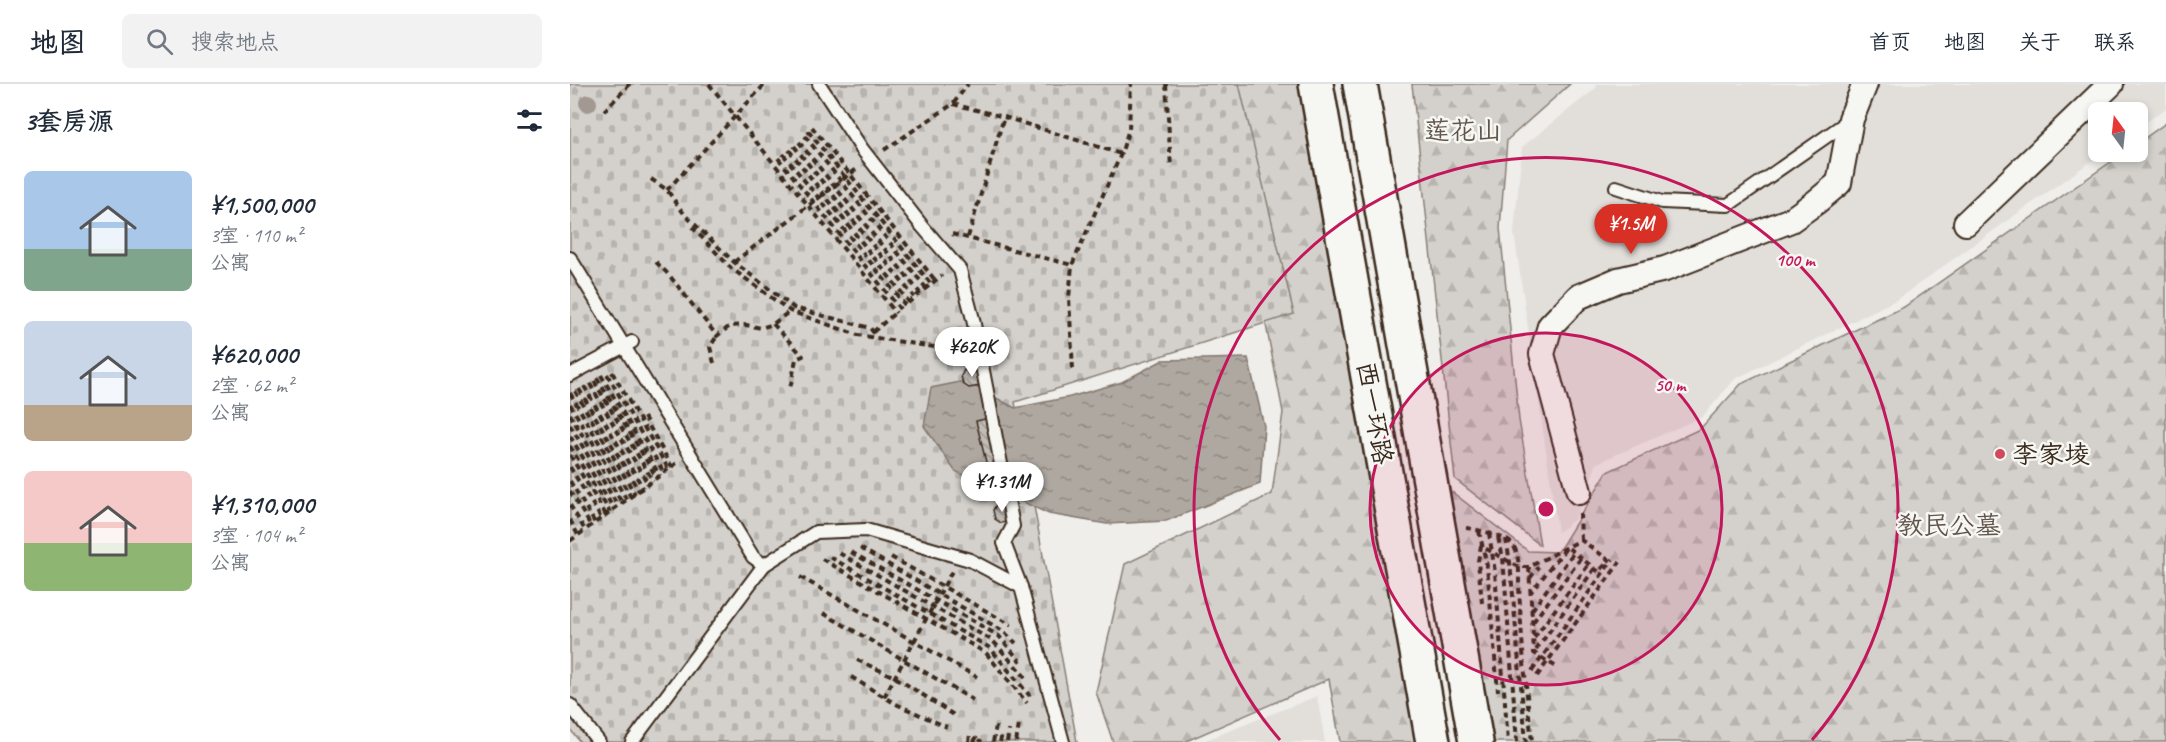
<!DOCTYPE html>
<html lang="zh">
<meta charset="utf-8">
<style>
body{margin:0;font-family:Caveat,"LXGW WenKai TC",sans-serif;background:#f2f2f3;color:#1f2937;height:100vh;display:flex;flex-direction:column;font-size:22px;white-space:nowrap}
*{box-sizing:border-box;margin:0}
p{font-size:20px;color:#747a83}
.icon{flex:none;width:33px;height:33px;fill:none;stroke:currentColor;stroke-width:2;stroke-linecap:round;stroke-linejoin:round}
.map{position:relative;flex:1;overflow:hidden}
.panel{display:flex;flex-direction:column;background:#fff;width:570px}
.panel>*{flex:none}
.needle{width:39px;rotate:345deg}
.controls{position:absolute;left:1518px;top:18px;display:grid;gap:12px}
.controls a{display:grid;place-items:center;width:60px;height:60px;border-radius:9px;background:#fff;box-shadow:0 3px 9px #0003;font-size:30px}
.price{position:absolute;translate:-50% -51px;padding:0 14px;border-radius:21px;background:#fff;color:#222;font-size:20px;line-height:39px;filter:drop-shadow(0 2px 3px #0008)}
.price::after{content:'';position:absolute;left:50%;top:36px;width:18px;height:14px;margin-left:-9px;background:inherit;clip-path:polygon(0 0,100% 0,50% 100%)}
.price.selected{background:#d93025;color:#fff}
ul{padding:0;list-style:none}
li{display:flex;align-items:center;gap:18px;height:150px;padding:0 24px}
li span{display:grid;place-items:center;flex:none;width:168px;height:120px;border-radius:9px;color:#555}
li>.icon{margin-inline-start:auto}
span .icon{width:72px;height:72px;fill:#fffc;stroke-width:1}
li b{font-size:26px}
h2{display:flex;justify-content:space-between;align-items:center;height:72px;padding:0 24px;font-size:26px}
header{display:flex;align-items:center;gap:36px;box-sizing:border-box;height:84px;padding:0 30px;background:#fff;border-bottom:2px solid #e0e1e3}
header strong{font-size:28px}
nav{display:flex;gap:33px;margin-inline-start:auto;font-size:21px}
.search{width:420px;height:54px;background:#f2f2f3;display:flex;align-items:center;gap:15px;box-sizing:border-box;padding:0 21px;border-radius:9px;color:#747a83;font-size:22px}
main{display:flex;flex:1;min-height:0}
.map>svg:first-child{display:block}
.built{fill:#e2dfdb}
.forest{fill:url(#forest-firs);stroke:#887e75;stroke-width:1.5}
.cemetery{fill:url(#cemetery-stones);stroke:#887e75;stroke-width:1.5}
.water{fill:url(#water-ripples);stroke:#81766d;stroke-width:1.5}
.building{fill:url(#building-back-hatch);stroke:#3b2a1e;stroke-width:1.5}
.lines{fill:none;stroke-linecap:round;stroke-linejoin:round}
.lane-casing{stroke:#3b2a1e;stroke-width:16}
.street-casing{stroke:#3b2a1e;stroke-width:28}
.highway-casing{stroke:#3b2a1e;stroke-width:38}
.path{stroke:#3b2a1e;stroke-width:4;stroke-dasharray:6 4.5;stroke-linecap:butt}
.lane{stroke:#f6f6f2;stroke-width:12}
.street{stroke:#f6f6f2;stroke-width:24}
.highway{stroke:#f6f6f2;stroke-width:33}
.tree{fill:#a19992}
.ring{fill:none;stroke:#c2185b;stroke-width:3}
.poi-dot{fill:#d1495b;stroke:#f6f6f2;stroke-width:2}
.labels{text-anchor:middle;stroke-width:5;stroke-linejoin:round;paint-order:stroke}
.park-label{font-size:26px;fill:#61544a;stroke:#f6f6f2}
.street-label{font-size:26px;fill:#3b2a1e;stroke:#f6f6f2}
.poi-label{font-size:26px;fill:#3b2a1e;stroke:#f6f6f2;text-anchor:start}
.centre{fill:#c2185b;stroke:#f6f6f2;stroke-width:3}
.ring-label{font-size:18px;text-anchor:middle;font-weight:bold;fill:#c2185b;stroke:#f6f6f2;stroke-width:5;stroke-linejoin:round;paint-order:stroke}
</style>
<header>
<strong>地图</strong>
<div class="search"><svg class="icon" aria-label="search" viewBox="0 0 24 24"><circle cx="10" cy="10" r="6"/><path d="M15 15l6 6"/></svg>搜索地点</div>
<nav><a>首页</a><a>地图</a><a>关于</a><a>联系</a></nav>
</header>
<main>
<section class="panel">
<h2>3套房源<svg class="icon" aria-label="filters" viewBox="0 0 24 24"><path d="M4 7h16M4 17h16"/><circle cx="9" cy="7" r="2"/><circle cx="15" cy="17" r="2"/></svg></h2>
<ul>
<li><span style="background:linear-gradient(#a9c7e8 65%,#7fa58c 0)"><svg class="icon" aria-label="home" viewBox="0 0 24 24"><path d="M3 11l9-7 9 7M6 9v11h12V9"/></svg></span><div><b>¥1,500,000</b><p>3室 · 110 m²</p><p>公寓</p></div></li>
<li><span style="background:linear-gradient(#c9d6e8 70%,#b9a48a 0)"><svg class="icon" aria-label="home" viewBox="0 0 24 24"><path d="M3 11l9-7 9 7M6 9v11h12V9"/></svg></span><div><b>¥620,000</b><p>2室 · 62 m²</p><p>公寓</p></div></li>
<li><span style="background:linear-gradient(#f6c9c9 60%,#8fb573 0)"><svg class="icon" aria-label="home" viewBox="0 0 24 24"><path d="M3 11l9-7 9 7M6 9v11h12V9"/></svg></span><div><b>¥1,310,000</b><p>3室 · 104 m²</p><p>公寓</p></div></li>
</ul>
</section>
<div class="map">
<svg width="1596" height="658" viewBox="0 0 1596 658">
<defs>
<pattern id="forest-firs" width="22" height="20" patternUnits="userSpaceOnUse" patternTransform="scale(1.5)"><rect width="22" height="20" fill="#d4d1cc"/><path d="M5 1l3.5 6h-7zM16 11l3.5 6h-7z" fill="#b7b4af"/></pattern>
<pattern id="cemetery-stones" width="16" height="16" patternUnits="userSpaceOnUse" patternTransform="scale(1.5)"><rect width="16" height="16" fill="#d4d1cc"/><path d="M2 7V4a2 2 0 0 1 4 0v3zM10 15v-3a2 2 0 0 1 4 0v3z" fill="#b7b4af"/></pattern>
<pattern id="water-ripples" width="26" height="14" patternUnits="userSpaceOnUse" patternTransform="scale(1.5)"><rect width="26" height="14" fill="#afa8a1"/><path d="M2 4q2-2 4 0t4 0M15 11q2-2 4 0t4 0" fill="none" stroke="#908983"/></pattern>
<pattern id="building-back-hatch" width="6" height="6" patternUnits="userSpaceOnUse" patternTransform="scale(1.5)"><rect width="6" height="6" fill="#c2bdb7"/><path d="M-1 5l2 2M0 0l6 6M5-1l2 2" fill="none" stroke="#9f9a94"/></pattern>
</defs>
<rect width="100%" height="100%" fill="#efeeea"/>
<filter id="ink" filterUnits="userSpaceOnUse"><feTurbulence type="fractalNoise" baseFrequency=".0167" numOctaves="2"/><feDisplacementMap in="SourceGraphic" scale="12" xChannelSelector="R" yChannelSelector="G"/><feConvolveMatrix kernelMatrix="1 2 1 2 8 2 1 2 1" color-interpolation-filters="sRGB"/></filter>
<g filter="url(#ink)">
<g class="built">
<polygon points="1027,0 1596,0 1596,24 1568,44 1568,28 1528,28 1528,68 1534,68 1326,216 1165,295 1132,333 1027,379 1005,435 988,448 944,149 952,63 1026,4"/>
<polygon points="747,612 755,658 631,658"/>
</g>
<g class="forest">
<polygon points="649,0 732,0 848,658 770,658 759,595 614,658 543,658 526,608 555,480 702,410 713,328"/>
<polygon points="842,0 1000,0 937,56 930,144 949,336 970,461 885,395"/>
<polygon points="1596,39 1596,658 919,658 873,401 958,467 988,468 1037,388 1130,345 1171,300 1334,223 1555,68 1568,68 1568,59"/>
</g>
<polygon class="cemetery" points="0,0 669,0 724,230 445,318 507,658 10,658 0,645"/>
<polygon class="water" points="678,274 694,342 690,400 596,437 537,440 479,430 385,387 354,342 361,304 395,297 445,324 500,313 552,298 593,276"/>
<g class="building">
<polygon points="406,283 411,286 410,302 399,304 393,300 391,292 394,286"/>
<polygon points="424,333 434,378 417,382 406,337"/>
<polygon points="437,418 442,437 431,439 425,435 423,426 426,421"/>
</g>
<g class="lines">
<defs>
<g id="lane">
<polyline points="249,0 292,65 352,142 390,186 403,235 443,442 434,459 451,503"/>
<polyline points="1046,103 1092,118 1158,121 1280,36"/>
<polyline points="0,174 183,473 194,481 246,448 296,446 400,476 451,503 493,658"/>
<polyline points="0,291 62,258"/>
<polyline points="0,621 29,658"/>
<polyline points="62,658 194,481"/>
</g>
<g id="street">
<polyline points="1396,139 1541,0"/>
<polyline points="1009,408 972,270 980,242 1008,213 1048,196 1095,185 1221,136 1246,118 1269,99 1281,35 1295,0"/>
</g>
<g id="highway">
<polyline points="746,0 863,658"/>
<polyline points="790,0 906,658"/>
</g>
</defs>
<use href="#lane" class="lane-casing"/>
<use href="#street" class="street-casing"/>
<use href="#highway" class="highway-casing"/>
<g class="path">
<polyline points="139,0 326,229"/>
<polyline points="596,0 601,84"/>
<polyline points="383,20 434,33 551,70"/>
<polyline points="34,27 60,0"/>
<polyline points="242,43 365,196"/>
<polyline points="238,47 361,200"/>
<polyline points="235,52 356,204"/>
<polyline points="229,58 350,209"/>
<polyline points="224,62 344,213"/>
<polyline points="219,66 339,218"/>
<polyline points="314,66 383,20 398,0"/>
<polyline points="213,70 335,221"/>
<polyline points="208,74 330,225"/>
<polyline points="81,95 97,106 115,131 164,178 224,224 300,244 307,253"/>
<polyline points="97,106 195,0"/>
<polyline points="122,143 161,184 220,227 288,251 383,266 392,263"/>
<polyline points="382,150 502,181"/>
<polyline points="398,153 434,33"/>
<polyline points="86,178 99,191 147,252 160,242 176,241 191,244 203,240 220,227"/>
<polyline points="164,178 288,84"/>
<polyline points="338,219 372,191"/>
<polyline points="203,240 233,272 226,275 220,305"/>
<polyline points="303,248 325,229"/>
<polyline points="144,279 140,263 147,252"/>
<polyline points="503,285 499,214 502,181 551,70 559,45 561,0"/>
<polyline points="42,288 99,386"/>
<polyline points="37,290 94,389"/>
<polyline points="31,291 90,392"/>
<polyline points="27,294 87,394"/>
<polyline points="24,297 83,397"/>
<polyline points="20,300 78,400"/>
<polyline points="14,302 73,404"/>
<polyline points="9,305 69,407"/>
<polyline points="5,307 65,410"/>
<polyline points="0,309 61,413"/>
<polyline points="0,320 57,416"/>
<polyline points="0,330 52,419"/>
<polyline points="74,333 102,383"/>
<polyline points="0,341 48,422"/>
<polyline points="0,352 44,425"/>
<polyline points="0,362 40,428"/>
<polyline points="0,371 36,431"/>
<polyline points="0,383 31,434"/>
<polyline points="0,397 25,439"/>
<polyline points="0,407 21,442"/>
<polyline points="0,421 15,446"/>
<polyline points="1010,429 1011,456"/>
<polyline points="0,436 8,451"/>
<path d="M 896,444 C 906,445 935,452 942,460 C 950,469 949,489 949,500 C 951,553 956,605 962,658"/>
<polyline points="909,447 917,482 928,607"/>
<polyline points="919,449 925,488 938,658"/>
<polyline points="928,454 933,473 947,658"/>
<polyline points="936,455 940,478 956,658"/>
<polyline points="0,457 107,379"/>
<polyline points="290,464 433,547 446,559"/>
<polyline points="281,468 429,552 451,578"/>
<polyline points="269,469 423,557 458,596"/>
<polyline points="260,473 420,564 460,612"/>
<polyline points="321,473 441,541"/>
<polyline points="252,475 416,569 457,619"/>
<polyline points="959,483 964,569 988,584"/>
<polyline points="230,493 407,593"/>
<polyline points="960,494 969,483"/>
<polyline points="912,519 908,477 911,462 949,483 959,483 1011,456 1039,476 1029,488 997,463 961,508"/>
<polyline points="962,526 1004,468"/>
<polyline points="253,529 403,616"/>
<polyline points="963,538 1011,474"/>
<polyline points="964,554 1019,480"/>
<polyline points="966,566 1025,484"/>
<polyline points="287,576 325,593 387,633"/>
<polyline points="962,587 1043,475"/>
<polyline points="967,592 1050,478"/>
<polyline points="281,593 326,620 377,643"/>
<polyline points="314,613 382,487"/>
<polyline points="399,658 400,650"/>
<polyline points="404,658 408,650"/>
<polyline points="410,658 411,655"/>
<polyline points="423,658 426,642"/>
<polyline points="430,658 432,650"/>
<polyline points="437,658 439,646"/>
<polyline points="446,658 449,641"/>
</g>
<use href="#lane" class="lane"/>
<use href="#street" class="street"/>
<use href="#highway" class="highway"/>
</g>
<circle class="tree" cx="18" cy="19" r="9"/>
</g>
<circle cx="976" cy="425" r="176" fill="#c2185b" fill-opacity=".12"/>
<g class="ring">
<circle cx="976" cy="425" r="176"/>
<path d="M710 656A352 352 0 1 1 1242 656"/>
</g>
<circle class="poi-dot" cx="1430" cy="370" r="6"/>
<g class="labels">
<g class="park-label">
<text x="893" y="55">莲花山</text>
<text x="1379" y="450">教民公墓</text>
</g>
<g class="street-label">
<text transform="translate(805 329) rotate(80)" y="9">西一环路</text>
</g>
<g class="poi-label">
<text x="1442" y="379">李家堎</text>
</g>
</g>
<circle cx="976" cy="425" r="9" class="centre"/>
<g class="ring-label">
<text x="1225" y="182">100 m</text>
<text x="1100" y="307">50 m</text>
</g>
</svg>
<div class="controls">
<a><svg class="needle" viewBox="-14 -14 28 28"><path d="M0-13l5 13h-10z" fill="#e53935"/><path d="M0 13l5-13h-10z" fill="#747a83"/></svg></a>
</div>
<b class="price selected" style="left:1061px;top:171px">¥1.5M</b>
<b class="price" style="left:402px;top:294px">¥620K</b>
<b class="price" style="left:432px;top:429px">¥1.31M</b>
</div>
</main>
